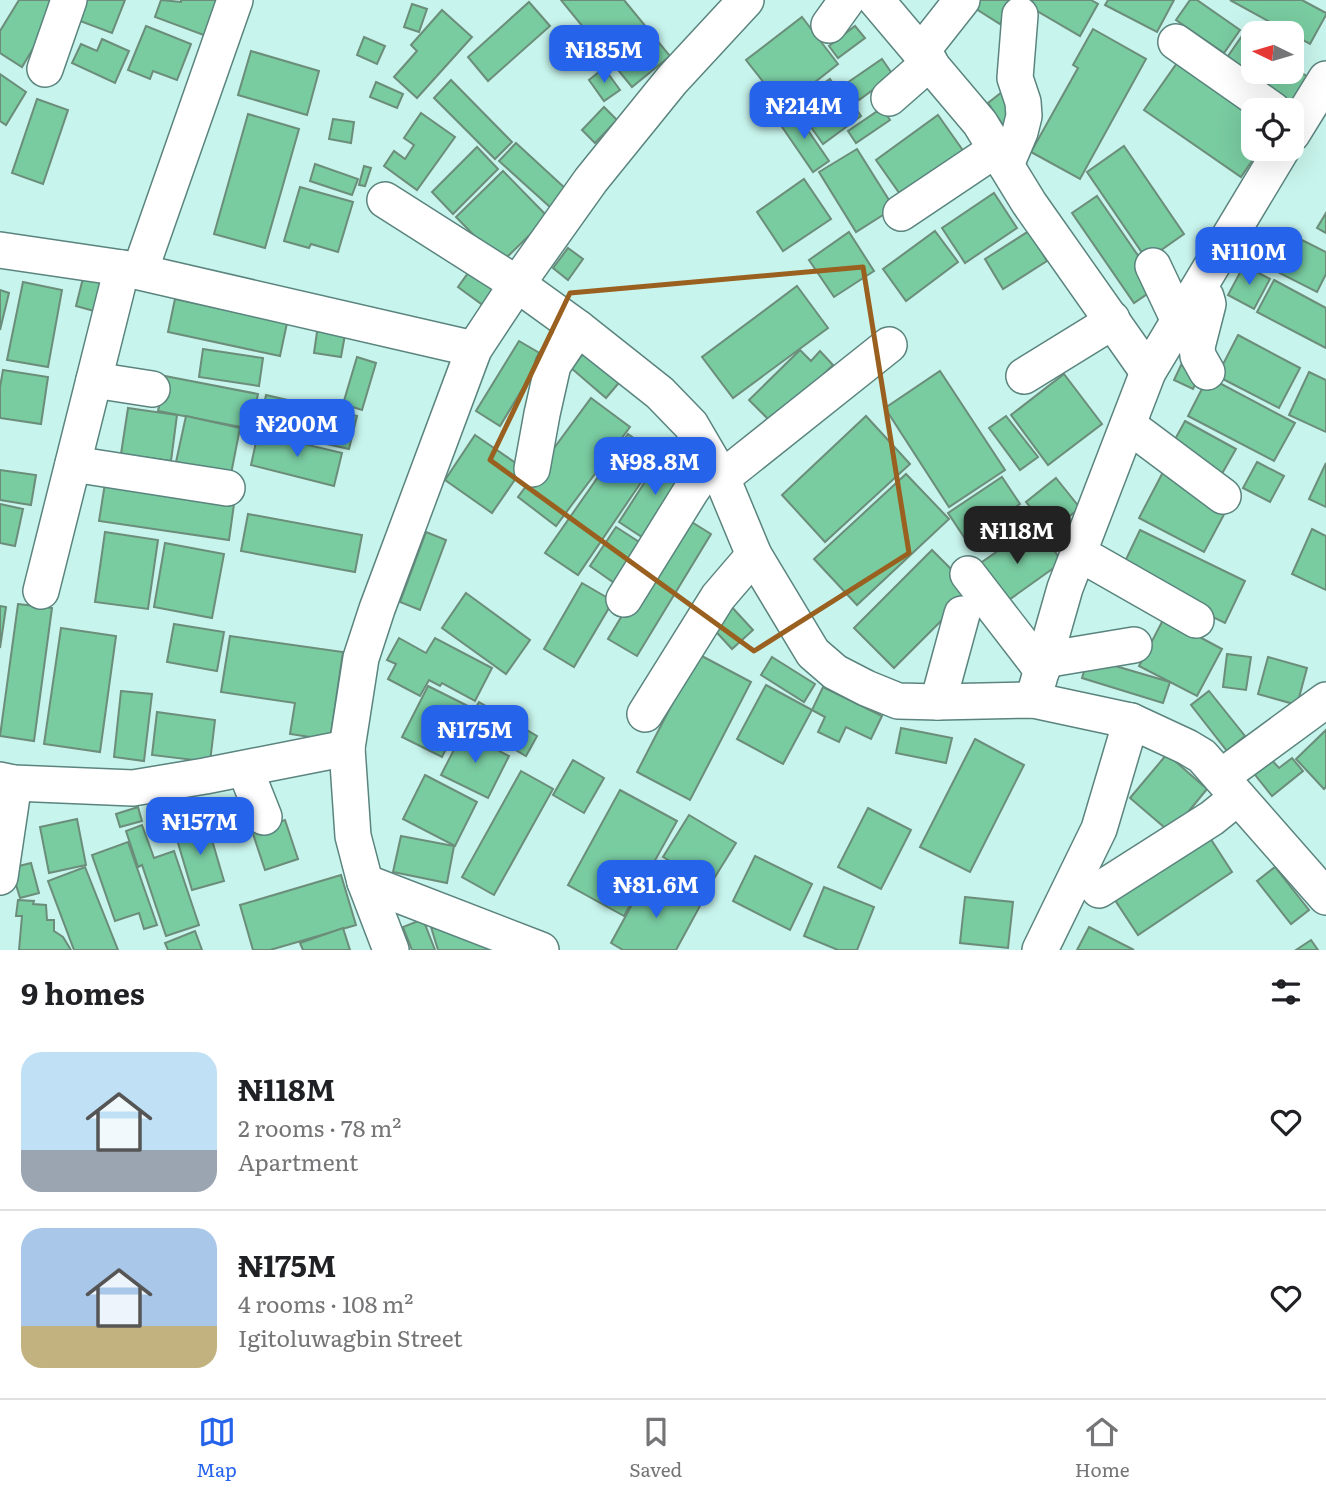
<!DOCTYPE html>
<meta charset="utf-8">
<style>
body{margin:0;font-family:Literata,serif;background:#f2f2f2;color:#202124;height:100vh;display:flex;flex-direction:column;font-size:26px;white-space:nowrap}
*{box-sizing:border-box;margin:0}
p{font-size:23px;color:#757577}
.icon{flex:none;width:38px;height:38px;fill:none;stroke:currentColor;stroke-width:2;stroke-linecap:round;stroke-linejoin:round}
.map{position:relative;height:950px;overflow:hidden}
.details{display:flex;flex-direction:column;background:#fff;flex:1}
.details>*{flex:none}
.needle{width:46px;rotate:275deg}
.tools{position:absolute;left:1241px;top:21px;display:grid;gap:14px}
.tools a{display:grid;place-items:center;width:63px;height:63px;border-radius:14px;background:#fff;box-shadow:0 7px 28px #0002;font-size:35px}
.price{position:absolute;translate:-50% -60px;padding:0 16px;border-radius:14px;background:#2563eb;color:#fff;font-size:23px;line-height:46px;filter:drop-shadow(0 2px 4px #0008)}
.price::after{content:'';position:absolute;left:50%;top:42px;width:21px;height:16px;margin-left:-10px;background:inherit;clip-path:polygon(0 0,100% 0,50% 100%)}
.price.current{background:#222;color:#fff}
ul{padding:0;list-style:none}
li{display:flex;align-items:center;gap:21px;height:175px;padding:0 21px}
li+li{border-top:2px solid #e0e0e0}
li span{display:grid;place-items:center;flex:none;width:196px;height:140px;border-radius:21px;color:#555}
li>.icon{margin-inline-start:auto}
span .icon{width:84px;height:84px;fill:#fffc;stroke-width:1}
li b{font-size:30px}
h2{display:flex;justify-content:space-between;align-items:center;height:84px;padding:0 21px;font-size:30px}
.dock{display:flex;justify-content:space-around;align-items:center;height:98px;border-top:2px solid #e0e0e0;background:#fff;font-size:19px;color:#757577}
.dock a{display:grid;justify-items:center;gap:4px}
.dock .current{color:#2563eb}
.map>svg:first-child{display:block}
.building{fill:#79cba0;stroke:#6b8d7a;stroke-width:2}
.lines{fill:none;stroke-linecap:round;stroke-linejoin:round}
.minor-casing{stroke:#5b847e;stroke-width:38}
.minor{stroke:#fff;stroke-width:35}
.marked{fill:none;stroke:#9a601f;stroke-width:5;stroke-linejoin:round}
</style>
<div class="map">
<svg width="1326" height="950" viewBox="0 0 1326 950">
<rect width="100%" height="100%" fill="#c7f4ec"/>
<g class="building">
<polygon points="19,0 62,0 22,67 0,53 0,31"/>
<polygon points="78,0 125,0 112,33 72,18"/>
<polygon points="161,0 181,2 181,0 222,0 209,37 155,17"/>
<polygon points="561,0 624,0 670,56 632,87"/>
<polygon points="978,0 1015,0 1000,24 973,7"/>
<polygon points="1021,0 1091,0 1098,4 1080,36 1020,1"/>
<polygon points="1108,0 1174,0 1157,32 1105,5"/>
<polygon points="1190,0 1197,0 1240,30 1224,53 1176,20"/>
<polygon points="1230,0 1302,0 1326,13 1326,15 1310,44"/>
<polygon points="529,2 550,26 488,81 468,57"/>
<polygon points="412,4 427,9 419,32 404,27"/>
<polygon points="442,10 472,37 417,98 394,77 417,51 411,45"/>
<polygon points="802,17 838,64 783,107 746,60"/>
<polygon points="146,26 191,44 177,80 153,71 150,79 128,70"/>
<polygon points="855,26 865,38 838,58 829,46"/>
<polygon points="1093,29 1146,59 1080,179 1031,152 1078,68 1073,65"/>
<polygon points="1244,33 1253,39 1253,72 1292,72 1292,66 1312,80 1294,106 1226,59"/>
<polygon points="364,37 385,46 377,64 357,55"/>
<polygon points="102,39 129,51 115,83 72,63 81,44 97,51"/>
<polygon points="251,51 319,71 307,115 238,95"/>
<polygon points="882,59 893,75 859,100 847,83"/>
<polygon points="1177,63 1253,116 1253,149 1260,149 1241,177 1144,110"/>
<polygon points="604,68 620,90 604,101 589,80"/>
<polygon points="0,74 26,92 6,125 0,121"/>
<polygon points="830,79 839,93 810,114 800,99"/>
<polygon points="451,80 512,142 495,159 434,98"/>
<polygon points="376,82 403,94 397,108 370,97"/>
<polygon points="1002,92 1020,117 1005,128 988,103"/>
<polygon points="845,93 861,116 823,144 806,120"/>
<polygon points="37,99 68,110 43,184 12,173"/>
<polygon points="604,107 617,120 595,143 582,130"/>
<polygon points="882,108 890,120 856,143 848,131"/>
<polygon points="794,110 829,161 813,172 778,121"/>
<polygon points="421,113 455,137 417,190 384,166 394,151 405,159 414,145 404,138"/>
<polygon points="248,114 299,129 265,248 214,234"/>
<polygon points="938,115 969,159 907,204 876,160"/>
<polygon points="333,119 354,122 351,143 329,139"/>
<polygon points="516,143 566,189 550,207 499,161"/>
<polygon points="1124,146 1184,234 1147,260 1087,172"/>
<polygon points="477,147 498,169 453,214 432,192"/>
<polygon points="857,149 894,208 856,232 819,172"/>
<polygon points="315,164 358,179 352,195 310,181"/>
<polygon points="364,166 371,168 365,186 359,185"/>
<polygon points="503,171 548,217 501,263 456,217"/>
<polygon points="804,179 831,219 783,251 757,212"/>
<polygon points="300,187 353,202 338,252 311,244 309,248 284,241"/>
<polygon points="994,193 1017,228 965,263 942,228"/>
<polygon points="1097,196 1159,286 1134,303 1072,213"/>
<polygon points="1326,213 1326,233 1317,228"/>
<polygon points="1282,230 1326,252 1326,274 1317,292 1264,265"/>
<polygon points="935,231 958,262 906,301 883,269"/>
<polygon points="1029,231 1047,261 1003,289 985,259"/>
<polygon points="849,232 874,271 834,297 809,260"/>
<polygon points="568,248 583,259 568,280 553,268"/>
<polygon points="1244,265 1270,279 1254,309 1228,295"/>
<polygon points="471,269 497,288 484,306 458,287"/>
<polygon points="84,274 102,279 94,311 76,306"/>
<polygon points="1274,280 1326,308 1326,348 1257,312"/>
<polygon points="23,282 62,290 48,367 7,360"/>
<polygon points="797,286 828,328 733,398 702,357"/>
<polygon points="0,290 9,293 0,330"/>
<polygon points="175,299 287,323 280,356 168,332"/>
<polygon points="318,325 346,329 341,357 314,353"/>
<polygon points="1238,335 1300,368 1279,408 1217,376"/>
<polygon points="519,341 543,355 500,426 476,411"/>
<polygon points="588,348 623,378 606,398 571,368"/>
<polygon points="203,349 263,358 259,386 199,377"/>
<polygon points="800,350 811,361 820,351 833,365 773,424 749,400"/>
<polygon points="357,357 376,363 362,410 343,404"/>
<polygon points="1181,365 1200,374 1193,389 1174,380"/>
<polygon points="3,370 48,377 41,424 0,418 0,387"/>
<polygon points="940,371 1005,470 949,507 885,408"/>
<polygon points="1309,372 1326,380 1326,432 1289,415"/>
<polygon points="1064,374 1102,424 1048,465 1011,415"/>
<polygon points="165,376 258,394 251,429 158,411"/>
<polygon points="1208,377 1295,423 1274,461 1188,416"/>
<polygon points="266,395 357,416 349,449 259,429"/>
<polygon points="591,398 630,427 556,526 518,497"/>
<polygon points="128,408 177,415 171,461 121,454"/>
<polygon points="186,416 240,428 231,474 176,462"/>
<polygon points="866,416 910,464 825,542 782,495"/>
<polygon points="1006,416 1038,457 1020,470 989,428"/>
<polygon points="1185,421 1236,449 1219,479 1168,452"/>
<polygon points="258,433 342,453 334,486 251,465"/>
<polygon points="628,434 659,456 578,575 545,553"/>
<polygon points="475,435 523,468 492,513 445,480"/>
<polygon points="663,454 691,472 648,541 619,522"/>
<polygon points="1257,462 1284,476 1270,502 1243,488"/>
<polygon points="1326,463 1326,507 1309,499"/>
<polygon points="0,470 36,475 31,505 0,500"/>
<polygon points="1163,472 1228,507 1204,552 1139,518"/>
<polygon points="906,474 949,519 857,605 814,559"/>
<polygon points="106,477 235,497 229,540 99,521"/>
<polygon points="1002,477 1020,504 966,540 948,513"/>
<polygon points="1056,478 1080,508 1050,531 1026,502"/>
<polygon points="0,504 23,509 15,546 0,543"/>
<polygon points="248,514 362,535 355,572 241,551"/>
<polygon points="682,516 711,534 637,656 608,639"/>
<polygon points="1036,524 1062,562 999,607 972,569"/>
<polygon points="616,527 647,547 620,587 590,566"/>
<polygon points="1312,529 1326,536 1326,590 1292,574"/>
<polygon points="1140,530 1245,581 1225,623 1120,572"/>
<polygon points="105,532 158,540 148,609 95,602"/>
<polygon points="426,532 446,540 420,610 400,602"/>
<polygon points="165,543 224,554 212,618 154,607"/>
<polygon points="932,550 972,590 894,668 854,628"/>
<polygon points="582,583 613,601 574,667 544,649"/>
<polygon points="466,593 530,640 506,674 442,628"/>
<polygon points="18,604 52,608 34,741 0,736"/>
<polygon points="729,604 753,630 732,649 708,623"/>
<polygon points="0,606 6,607 0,648"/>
<polygon points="1164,618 1222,649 1197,696 1139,666"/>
<polygon points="174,624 224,632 217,671 167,662"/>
<polygon points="61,628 116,636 100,752 44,744"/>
<polygon points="230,636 343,652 330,740 290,734 295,703 221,692"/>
<polygon points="399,638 426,653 435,638 492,668 475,701 442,683 440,686 429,680 420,696 388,679 396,664 387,660"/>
<polygon points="698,654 751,682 690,800 637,772"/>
<polygon points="1227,654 1251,657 1246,690 1223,687"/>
<polygon points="772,657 815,684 804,702 761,675"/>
<polygon points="1268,657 1307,668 1297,705 1258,694"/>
<polygon points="1088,658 1170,682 1163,703 1082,678"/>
<polygon points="766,685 812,710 783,764 737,739"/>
<polygon points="428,686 468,706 442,757 402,737"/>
<polygon points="823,687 882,716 871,739 846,727 839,742 818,732 825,717 812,710"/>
<polygon points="121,691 152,694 144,761 114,757"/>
<polygon points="1209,691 1245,736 1227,751 1191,705"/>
<polygon points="479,702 537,736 526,756 467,722"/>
<polygon points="157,712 215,720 210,762 152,755"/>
<polygon points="901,728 952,738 946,763 896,753"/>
<polygon points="1326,730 1326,787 1324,789 1296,759"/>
<polygon points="463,732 509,756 488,798 441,775"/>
<polygon points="975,739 1024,765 970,872 920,847"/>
<polygon points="1167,754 1207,789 1171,833 1130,798"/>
<polygon points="1269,757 1279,768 1292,758 1303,771 1272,796 1252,771"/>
<polygon points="573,760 604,778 584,813 553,795"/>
<polygon points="521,771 553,789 494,895 462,877"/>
<polygon points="425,775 477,802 455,846 403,819"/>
<polygon points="620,790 677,821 624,916 568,885"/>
<polygon points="138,807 142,821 120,827 116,814"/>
<polygon points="868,808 911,830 881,889 838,867"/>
<polygon points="689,815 736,843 710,885 663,857"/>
<polygon points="77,819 86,865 49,873 40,827"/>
<polygon points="285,820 298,859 265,870 252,831"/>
<polygon points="207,823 224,881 192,890 175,833"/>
<polygon points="142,825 154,858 174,851 199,925 166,936 142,865 138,867 126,831"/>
<polygon points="1203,827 1232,872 1138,935 1109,891"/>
<polygon points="401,836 454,846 447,883 393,872"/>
<polygon points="128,842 157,925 144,929 139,913 115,921 92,855"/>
<polygon points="755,856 812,884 790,930 733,901"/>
<polygon points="31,863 39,893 20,898 11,868"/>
<polygon points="85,867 118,950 74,950 48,881"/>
<polygon points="1275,867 1309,910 1291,924 1257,881"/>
<polygon points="341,875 356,925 270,950 253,950 240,905"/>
<polygon points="647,877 700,906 676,950 623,950 611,943"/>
<polygon points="824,887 874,907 857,950 838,950 804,936"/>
<polygon points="965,897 1013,902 1008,948 960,943"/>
<polygon points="18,900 34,901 33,904 46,905 47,920 54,920 54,931 63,937 71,950 19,950 22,916 16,916"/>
<polygon points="423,919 435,950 412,950 403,927"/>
<polygon points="431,927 489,944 488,950 438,950"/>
<polygon points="1089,927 1134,950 1077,950"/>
<polygon points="343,928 350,950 303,950 300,943"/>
<polygon points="195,931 202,950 168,950 165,943"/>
<polygon points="1311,940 1318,950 1296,950"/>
</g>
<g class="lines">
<defs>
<g id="minor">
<polyline points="876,0 980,123 1029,203 1148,372"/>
<polyline points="829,25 847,0"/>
<polyline points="1176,42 1273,110"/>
<polyline points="921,52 962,0"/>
<polyline points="45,69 69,0"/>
<polyline points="889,98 930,62"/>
<polyline points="1292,134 1326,79"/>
<polyline points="1006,165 1020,132 1024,116 1023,102 1015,78 1020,15"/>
<polyline points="385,200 517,284 578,328 660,393 691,425 722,478 754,555 813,653 835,672 866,688 898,701 938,702 1033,700 1131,721 1187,747 1202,756 1326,897"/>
<polyline points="901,213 986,156 997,151"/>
<polyline points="0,250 122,268 474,349"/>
<polyline points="1153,266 1179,321"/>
<polyline points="140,271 235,0"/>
<polyline points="1197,291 1206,297 1208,304 1197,347 1198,356 1207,372"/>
<polyline points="1024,376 1097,331 1112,319"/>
<polyline points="94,380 152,389"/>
<polyline points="1128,425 1223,496"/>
<polyline points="73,464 227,488"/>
<polyline points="532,469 542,414 553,365 578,328"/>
<polyline points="722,478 889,345"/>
<polyline points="1079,551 1089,559 1196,620"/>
<polyline points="968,574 1042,670"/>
<polyline points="41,591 122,268"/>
<polyline points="624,599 691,491 711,462"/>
<polyline points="1044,660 1134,645"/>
<polyline points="1033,700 1065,588 1148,372 1282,149"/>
<polyline points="938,702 962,614"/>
<polyline points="645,714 718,597 754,555"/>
<polyline points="245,769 264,817"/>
<polyline points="1221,777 1326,700"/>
<polyline points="0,780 14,783 133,788 205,776 347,748"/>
<polyline points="0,877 14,783"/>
<polyline points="365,882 541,950"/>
<polyline points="1099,890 1212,818 1238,797"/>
<polyline points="391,950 365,882 353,836 347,748 361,658 377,609 474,349 517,284 591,180 672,80 746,0"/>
<polyline points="1040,950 1099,829 1131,721"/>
</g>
</defs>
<use href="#minor" class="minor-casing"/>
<use href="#minor" class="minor"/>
</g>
<path class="marked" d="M 863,267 L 909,553 L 754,651 L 490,460 L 570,293 Z"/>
</svg>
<div class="tools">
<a><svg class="needle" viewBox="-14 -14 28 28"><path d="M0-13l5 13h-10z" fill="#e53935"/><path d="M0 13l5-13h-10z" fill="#757577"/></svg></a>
<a><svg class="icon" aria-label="locate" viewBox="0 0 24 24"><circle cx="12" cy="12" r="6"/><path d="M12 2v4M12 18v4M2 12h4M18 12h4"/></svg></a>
</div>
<b class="price" style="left:604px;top:85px">₦185M</b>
<b class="price" style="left:804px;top:141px">₦214M</b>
<b class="price" style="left:1249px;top:287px">₦110M</b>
<b class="price" style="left:297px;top:459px">₦200M</b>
<b class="price" style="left:655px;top:497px">₦98.8M</b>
<b class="price current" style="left:1017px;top:566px">₦118M</b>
<b class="price" style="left:475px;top:765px">₦175M</b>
<b class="price" style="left:200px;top:857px">₦157M</b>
<b class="price" style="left:656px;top:920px">₦81.6M</b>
</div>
<section class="details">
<h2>9 homes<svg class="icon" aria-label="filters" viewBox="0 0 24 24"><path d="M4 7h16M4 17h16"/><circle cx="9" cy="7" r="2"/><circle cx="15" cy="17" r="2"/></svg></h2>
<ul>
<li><span style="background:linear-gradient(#bfe0f5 70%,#9aa5b1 0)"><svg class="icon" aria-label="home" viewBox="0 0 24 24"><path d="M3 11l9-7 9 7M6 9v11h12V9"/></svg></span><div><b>₦118M</b><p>2 rooms · 78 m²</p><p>Apartment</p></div><svg class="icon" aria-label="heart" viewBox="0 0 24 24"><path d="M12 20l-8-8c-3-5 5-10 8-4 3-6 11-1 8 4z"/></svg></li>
<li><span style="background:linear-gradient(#a9c7e8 70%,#c2b280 0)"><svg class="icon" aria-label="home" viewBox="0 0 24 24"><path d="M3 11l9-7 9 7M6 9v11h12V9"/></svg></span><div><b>₦175M</b><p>4 rooms · 108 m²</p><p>Igitoluwagbin Street</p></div><svg class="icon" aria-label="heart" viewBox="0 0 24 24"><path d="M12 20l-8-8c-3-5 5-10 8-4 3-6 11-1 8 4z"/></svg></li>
</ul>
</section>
<nav class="dock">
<a class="current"><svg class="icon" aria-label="map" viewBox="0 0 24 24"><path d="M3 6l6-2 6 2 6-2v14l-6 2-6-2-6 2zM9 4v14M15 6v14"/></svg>Map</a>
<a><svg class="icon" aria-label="saved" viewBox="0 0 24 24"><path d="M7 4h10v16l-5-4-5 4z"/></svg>Saved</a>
<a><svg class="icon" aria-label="home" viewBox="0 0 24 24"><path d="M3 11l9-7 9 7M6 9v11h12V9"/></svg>Home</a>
</nav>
